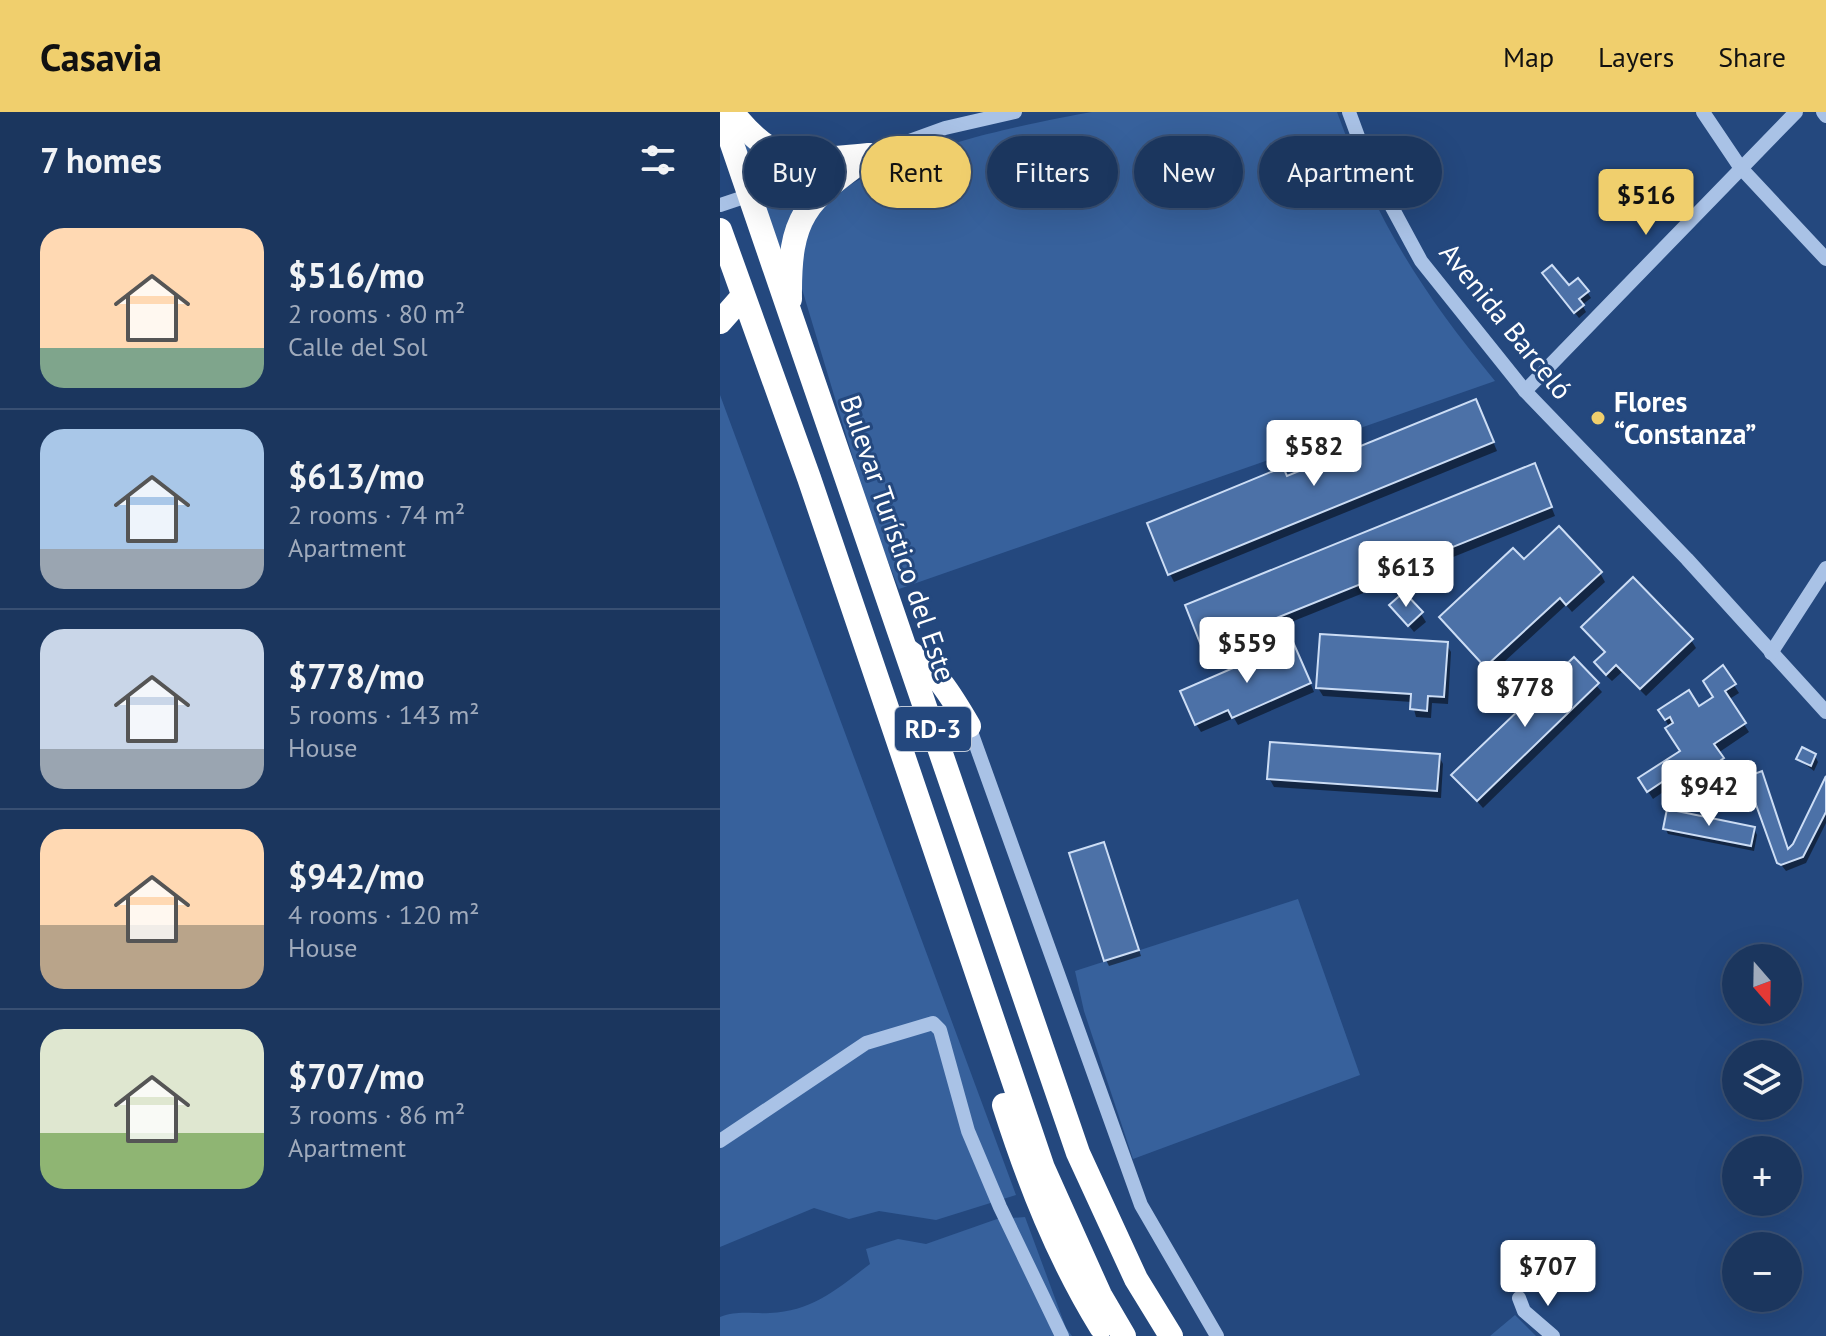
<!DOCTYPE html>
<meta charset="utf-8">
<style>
body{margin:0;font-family:"PT Sans",sans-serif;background:#243e64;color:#f1f3f6;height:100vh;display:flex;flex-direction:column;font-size:30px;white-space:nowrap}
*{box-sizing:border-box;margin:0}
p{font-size:26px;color:#a0abbc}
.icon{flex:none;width:44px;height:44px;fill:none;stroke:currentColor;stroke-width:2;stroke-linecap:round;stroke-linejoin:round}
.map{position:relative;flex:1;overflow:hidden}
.panel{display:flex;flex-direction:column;background:#1b365e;width:720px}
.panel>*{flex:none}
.hud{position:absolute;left:24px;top:24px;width:760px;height:72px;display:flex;gap:16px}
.needle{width:52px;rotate:160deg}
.buttons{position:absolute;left:1002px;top:832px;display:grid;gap:16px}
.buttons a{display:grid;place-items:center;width:80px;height:80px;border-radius:50%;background:#1b365e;box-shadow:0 8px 32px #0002,0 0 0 2px #395073;font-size:40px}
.price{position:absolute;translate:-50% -68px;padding:0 18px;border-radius:8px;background:#fff;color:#222;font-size:26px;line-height:52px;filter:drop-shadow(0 2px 4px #0008)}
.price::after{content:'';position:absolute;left:50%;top:48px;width:24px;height:18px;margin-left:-12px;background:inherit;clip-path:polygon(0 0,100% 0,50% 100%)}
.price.on{background:#f0cf6d;color:#111}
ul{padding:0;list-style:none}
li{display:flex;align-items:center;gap:24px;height:200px;padding:0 40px}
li+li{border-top:2px solid #395073}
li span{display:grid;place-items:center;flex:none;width:224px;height:160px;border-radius:24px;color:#555}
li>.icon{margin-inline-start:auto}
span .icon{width:96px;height:96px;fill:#fffc;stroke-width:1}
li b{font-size:34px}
h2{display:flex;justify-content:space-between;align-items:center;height:96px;padding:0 40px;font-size:34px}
.chip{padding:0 28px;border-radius:36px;background:#1b365e;box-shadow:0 8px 32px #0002,0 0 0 2px #395073;font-size:28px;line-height:72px}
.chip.on{background:#f0cf6d;color:#111}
header{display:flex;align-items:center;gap:48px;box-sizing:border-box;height:112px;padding:0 40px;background:#f0cf6d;color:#111}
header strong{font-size:38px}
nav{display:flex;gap:44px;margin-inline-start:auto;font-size:28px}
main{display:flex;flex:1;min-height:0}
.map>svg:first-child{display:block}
.green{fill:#37619c}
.shadow{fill:#0007}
.building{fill:#4c71a7;stroke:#ccddf5;stroke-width:2}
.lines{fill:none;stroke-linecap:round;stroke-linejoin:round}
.minor{stroke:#a9c2e6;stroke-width:14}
.highway{stroke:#fff;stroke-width:24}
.poi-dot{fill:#f0cf6d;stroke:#24487e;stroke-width:3}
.labels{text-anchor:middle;stroke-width:6;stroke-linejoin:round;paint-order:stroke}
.shield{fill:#24487e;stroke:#bdc8d8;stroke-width:2}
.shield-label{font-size:26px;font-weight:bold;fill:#fff}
.street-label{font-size:28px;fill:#fff;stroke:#24487e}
.poi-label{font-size:28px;font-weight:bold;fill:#fff;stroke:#24487e;text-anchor:start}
</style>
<header>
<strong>Casavia</strong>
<nav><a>Map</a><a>Layers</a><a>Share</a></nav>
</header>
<main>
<section class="panel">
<h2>7 homes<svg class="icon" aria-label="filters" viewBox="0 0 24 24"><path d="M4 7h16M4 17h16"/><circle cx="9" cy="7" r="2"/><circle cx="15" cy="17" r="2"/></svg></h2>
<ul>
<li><span style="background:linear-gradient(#ffd9b3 75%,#7fa58c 0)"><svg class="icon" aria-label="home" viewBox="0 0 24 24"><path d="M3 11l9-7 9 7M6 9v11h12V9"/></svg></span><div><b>$516/mo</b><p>2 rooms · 80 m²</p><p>Calle del Sol</p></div></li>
<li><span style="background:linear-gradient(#a9c7e8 75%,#9aa5b1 0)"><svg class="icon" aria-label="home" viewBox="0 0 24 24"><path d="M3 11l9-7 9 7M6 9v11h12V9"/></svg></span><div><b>$613/mo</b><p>2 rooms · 74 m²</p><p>Apartment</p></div></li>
<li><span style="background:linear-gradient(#c9d6e8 75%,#9aa5b1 0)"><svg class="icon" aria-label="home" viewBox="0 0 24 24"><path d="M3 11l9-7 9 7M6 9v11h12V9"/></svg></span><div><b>$778/mo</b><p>5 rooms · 143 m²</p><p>House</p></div></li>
<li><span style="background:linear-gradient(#ffd9b3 60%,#b9a48a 0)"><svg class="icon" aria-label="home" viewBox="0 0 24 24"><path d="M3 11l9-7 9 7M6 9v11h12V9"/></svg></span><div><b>$942/mo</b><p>4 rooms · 120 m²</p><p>House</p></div></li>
<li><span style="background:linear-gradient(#dfe7d0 65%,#8fb573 0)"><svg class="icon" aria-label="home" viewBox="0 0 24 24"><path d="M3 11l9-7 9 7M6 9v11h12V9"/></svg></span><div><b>$707/mo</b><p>3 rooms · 86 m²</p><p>Apartment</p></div></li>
</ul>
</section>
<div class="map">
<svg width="1106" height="1224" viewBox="0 0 1106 1224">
<rect width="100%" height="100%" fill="#24487e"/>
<g class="green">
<path d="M 372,0 L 617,0 C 657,110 701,179 775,269 L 179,477 L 152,409 L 79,167 C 81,147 80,125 91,108 C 127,47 304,12 372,0 Z"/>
<polygon points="20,21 44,44 74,58 36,71"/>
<polygon points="103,69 62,140 43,91"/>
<polygon points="0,283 296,1083 216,1108 159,1099 129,1107 94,1096 0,1135"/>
<polygon points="578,787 640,963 413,1047 364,899 355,859"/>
<path d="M 305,1105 L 346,1216 L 352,1224 L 0,1224 L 0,1205 C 19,1198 30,1202 50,1201 C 93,1199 117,1177 150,1152 L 146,1137 L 178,1127 L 206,1132 L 277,1107 Z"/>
<polygon points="795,1203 816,1224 770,1224"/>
</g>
<g class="shadow">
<polygon points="828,168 867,180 871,186 862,193 866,200 859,206"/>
<polygon points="760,298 777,339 454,470 450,462 567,366"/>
<polygon points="818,362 835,404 489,543 484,535 467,494"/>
<polygon points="804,450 880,461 885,470 852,500 846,493 771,562 721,505"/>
<polygon points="672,493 701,502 706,510 694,520"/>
<polygon points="863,516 971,528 976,536 926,584 902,560 892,569 881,559 877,551 886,542"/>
<polygon points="726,532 731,540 728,592 712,591 711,606 696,605 692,590 603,584 598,576"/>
<polygon points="577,540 594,580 518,613 514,606 481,620 476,612"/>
<polygon points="854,548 882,580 763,696 734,663"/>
<polygon points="1003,556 1019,581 1008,588 1029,620 998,641 1007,655 990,667 995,675 985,679 972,660 933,687 920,667 962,640 941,599 978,596 995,586"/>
<polygon points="719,644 723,652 721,686 554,675 549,666"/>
<polygon points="1095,644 1098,650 1094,659 1078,647"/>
<polygon points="1106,669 1106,711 1086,751 1066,759 1059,750 1075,734"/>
<polygon points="945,716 1034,717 1037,723 1034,739 948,722"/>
<polygon points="386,738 421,844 389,854 386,848"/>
</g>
<g class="building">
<polygon points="832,153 849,173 858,166 869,179 859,187 864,193 854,201 822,161"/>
<polygon points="756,287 774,330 448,463 427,411 563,355 567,364"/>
<polygon points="815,351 832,395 482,536 465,493"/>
<polygon points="839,414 882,460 846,493 840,486 765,555 719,505 793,436 804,447"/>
<polygon points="913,465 973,527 920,577 896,553 886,563 874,550 885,540 861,515"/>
<polygon points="684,480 703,500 688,514 669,493"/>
<polygon points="600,522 728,530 724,585 708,584 707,599 690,597 691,582 596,576"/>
<polygon points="573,530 591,571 512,606 508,598 475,613 460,579"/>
<polygon points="854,545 879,571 757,689 731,663"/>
<polygon points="1003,553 1016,572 1005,579 1026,611 994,632 1004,646 987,658 992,666 979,672 966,654 927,680 918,666 960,639 945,616 953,611 950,605 945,608 938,598 969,578 979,594 993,585 983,569"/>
<polygon points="550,630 720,642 717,679 547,667"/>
<polygon points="1082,635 1096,642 1091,654 1076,647"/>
<polygon points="1042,659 1068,737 1073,732 1106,664 1106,700 1083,745 1061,753 1057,751 1026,665"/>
<polygon points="947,697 1035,715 1031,734 943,717"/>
<polygon points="384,730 419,838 384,849 349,741"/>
</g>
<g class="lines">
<g class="minor">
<polyline points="629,0 647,49 701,149 805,279 967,447 1106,600"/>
<polyline points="983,0 1020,55 1106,147"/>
<polyline points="1103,0 1106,4"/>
<polyline points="145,45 225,16 295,0"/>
<polyline points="0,93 121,53"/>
<polyline points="805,279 1076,0"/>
<polyline points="1051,541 1106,456"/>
<polyline points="249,614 421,1093 497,1224"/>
<polyline points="0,1029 146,931 213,911 220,918 248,1019 280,1095 342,1224"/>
<polyline points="799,1186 804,1199 833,1224"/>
</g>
<g class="highway">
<polyline points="1,0 358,1041 416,1167 451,1224"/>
<path d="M 12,0 C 57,58 84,48 150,43"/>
<polyline points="0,118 89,366 323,1056 380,1183 404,1224"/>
<path d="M 70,187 C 69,103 85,90 150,43"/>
<polyline points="0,210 23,184"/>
<path d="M 188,539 C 216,558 232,585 249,614"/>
<path d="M 284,993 C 309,1071 338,1145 381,1215"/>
</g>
</g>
<circle class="poi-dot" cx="878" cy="306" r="8"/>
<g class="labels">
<rect class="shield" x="175" y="595" width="76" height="44" rx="6"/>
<g class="shield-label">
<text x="213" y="626">RD-3</text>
</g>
<g class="street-label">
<text transform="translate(786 209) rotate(51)" y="10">Avenida Barceló</text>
<text transform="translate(178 426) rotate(71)" y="10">Bulevar Turístico del Este</text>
</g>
<g class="poi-label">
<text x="894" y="300">Flores<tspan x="894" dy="32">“Constanza”</tspan></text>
</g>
</g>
</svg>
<div class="buttons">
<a><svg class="needle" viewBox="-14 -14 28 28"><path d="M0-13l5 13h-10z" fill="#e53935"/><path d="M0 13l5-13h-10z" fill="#a0abbc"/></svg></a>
<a><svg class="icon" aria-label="layers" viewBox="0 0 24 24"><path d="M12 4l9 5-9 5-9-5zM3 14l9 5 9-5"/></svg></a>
<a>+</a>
<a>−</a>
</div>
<b class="price on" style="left:926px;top:125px">$516</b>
<b class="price" style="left:594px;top:376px">$582</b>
<b class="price" style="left:686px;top:497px">$613</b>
<b class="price" style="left:527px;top:573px">$559</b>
<b class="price" style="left:805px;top:617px">$778</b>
<b class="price" style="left:989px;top:716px">$942</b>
<b class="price" style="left:828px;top:1196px">$707</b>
<div class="hud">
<a class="chip">Buy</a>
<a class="chip on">Rent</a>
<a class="chip">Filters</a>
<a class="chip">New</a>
<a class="chip">Apartment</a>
</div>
</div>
</main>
